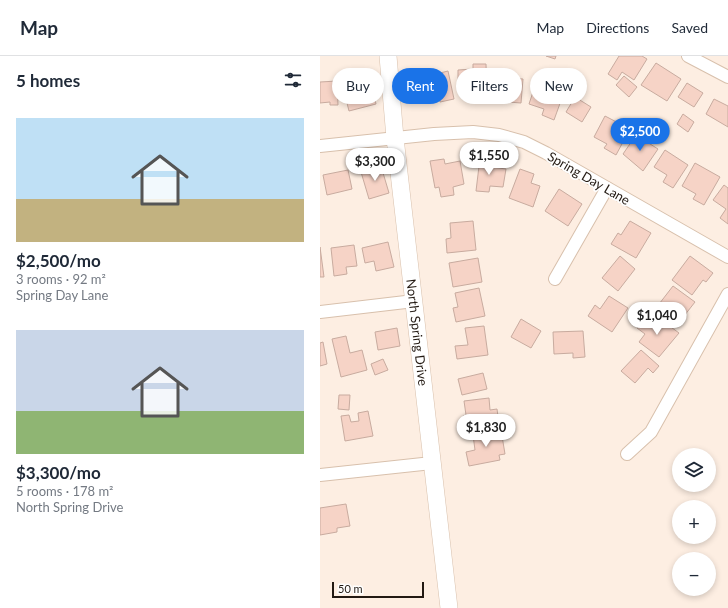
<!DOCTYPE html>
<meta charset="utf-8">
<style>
body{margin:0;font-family:Lato,sans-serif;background:#f2f2f3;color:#1f2937;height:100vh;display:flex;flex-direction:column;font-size:15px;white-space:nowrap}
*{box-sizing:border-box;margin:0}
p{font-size:13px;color:#747a83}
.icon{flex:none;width:22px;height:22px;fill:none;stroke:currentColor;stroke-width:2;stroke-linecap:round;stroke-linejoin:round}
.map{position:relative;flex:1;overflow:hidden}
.drawer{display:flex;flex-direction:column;background:#fff;width:320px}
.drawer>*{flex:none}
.hud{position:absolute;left:12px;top:12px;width:336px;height:36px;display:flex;gap:8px}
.controls{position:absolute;left:352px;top:392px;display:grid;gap:8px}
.controls a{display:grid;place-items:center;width:44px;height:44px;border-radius:50%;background:#fff;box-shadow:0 2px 6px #0003;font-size:20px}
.scale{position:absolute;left:12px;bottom:10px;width:92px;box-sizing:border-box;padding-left:4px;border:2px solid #221912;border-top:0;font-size:11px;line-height:14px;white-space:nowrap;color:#221912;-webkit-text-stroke:3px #fefefe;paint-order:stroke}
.price{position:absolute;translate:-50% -34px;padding:0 9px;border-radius:14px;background:#fff;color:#222;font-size:13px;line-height:26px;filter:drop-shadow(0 1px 2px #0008)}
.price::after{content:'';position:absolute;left:50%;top:24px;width:12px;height:9px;margin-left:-6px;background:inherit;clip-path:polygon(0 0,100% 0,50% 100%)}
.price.selected{background:#1a73e8;color:#fff}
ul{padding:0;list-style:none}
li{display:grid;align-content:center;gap:8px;height:212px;padding:0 16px}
li span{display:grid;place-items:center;height:124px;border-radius:0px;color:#555}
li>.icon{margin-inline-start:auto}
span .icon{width:72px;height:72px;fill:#fffc;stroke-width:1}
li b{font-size:17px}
h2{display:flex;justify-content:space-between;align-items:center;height:48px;padding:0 16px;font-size:17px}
.tag{padding:0 14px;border-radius:18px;background:#fff;box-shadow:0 2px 6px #0003;font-size:14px;line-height:36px}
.tag.selected{background:#1a73e8;color:#fff}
header{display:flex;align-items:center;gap:24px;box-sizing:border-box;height:56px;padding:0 20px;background:#fff;border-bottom:1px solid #e0e1e3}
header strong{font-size:19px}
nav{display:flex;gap:22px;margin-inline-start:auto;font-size:14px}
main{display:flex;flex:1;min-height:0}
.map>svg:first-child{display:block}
.building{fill:#f6d3c6;stroke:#c8ab9f}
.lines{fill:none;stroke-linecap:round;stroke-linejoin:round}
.street-casing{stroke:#d8c0ac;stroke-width:14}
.secondary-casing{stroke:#d8c0ac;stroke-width:18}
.street{stroke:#fff;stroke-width:12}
.secondary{stroke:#fff;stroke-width:17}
.labels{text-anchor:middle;stroke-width:3.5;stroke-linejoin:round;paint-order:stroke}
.street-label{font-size:13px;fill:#221912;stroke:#fefefe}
</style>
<header>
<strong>Map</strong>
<nav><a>Map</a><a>Directions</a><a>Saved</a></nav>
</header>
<main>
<section class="drawer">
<h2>5 homes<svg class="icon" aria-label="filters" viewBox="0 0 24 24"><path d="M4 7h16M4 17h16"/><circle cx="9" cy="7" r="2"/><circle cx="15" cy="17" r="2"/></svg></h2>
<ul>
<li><span style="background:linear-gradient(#bfe0f5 65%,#c2b280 0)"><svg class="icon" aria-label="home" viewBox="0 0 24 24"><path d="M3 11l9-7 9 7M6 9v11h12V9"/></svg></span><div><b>$2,500/mo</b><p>3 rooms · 92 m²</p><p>Spring Day Lane</p></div></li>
<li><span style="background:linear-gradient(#c9d6e8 65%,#8fb573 0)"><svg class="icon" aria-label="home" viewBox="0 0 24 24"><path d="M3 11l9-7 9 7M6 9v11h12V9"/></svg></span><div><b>$3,300/mo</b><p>5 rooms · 178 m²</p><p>North Spring Drive</p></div></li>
</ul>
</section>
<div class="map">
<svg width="408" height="552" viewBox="0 0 408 552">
<rect width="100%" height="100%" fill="#fdeee2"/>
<g class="building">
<polygon points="226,0 236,0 235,3"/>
<polygon points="299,0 322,0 327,3 314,24 302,16 297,24 288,18"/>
<polygon points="336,7 361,23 347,45 321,29"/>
<polygon points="153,8 166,8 167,44 155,45 154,31 138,32 138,14 153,13"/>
<polygon points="128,15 134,43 120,46 119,41 105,44 100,22"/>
<polygon points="304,20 317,31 309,41 296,29"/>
<polygon points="177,21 203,23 201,47 175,45"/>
<polygon points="17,25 18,49 10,49 10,46 0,47 0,26"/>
<polygon points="51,27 56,48 29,55 24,35"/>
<polygon points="367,27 383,37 374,51 358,41"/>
<polygon points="215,30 243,39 234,64 222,59 224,53 209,48"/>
<polygon points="255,41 271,51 262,66 246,56"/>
<polygon points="394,43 408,50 408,71 386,58"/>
<polygon points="363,58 374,66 368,76 357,68"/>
<polygon points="285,60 310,73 296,99 284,92 287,88 274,81"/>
<polygon points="316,79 338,93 323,115 303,98"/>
<polygon points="345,94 368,109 353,132 343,126 347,119 334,111"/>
<polygon points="160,102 172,103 171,111 186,113 183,131 170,130 169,136 156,135"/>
<polygon points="124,103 125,108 140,105 144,128 133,131 134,139 121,141 119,131 115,132 110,105"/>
<polygon points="375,107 400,121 384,149 373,143 376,138 362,130"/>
<polygon points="61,110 69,137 49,143 41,116"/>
<polygon points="200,113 214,118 211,127 220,130 213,151 189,142"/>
<polygon points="28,114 32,133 7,139 3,119"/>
<polygon points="404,129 408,132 408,168 400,162 406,153 393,144"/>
<polygon points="239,133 262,148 248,170 225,155"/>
<polygon points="153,165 156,194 127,197 126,183 131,182 130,167"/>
<polygon points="310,165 331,177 316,202 291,188 298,177 301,179"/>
<polygon points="68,186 74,211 56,215 54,205 45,207 42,192"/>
<polygon points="34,189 37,210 26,211 27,218 14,220 11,192"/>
<polygon points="0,191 4,221 0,221"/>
<polygon points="300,200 315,213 298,235 282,222"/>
<polygon points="370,200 393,217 386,226 383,224 372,239 352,224"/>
<polygon points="158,202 162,226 133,231 129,207"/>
<polygon points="353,230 375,246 357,269 336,252"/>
<polygon points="159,232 165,260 136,266 133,252 138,251 135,237"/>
<polygon points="289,240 308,252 292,276 268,260 275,249 280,253"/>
<polygon points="336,260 359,277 339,301 319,286 325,278 317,272 324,263 330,268"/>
<polygon points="201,263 221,275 211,292 191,281"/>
<polygon points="164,270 168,299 137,303 135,290 148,289 145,272"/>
<polygon points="77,272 80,290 58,294 55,276"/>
<polygon points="263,275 265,301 253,302 253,297 234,298 233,276"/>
<polygon points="26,280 30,297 42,294 47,314 21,321 12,283"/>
<polygon points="3,286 7,308 0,310 0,287"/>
<polygon points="321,294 339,310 333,317 328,312 315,327 301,315"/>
<polygon points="63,303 68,314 55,319 51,308"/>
<polygon points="163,317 167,333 142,339 138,323"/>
<polygon points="19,339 30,339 29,354 18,353"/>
<polygon points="169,342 170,354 177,353 179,368 144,373 143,360 146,359 144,345"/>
<polygon points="48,355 53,380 25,385 21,360 29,359 31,366 39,365 38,357"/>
<polygon points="181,374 185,398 179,399 180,404 149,410 146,396 155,394 153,379"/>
<polygon points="26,448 30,470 17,472 17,476 0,479 0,452"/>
</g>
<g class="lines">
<defs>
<g id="street">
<polyline points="368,0 408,21"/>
<polyline points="0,90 114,78 153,76 179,79 204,86 226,97 408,201"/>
<polyline points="235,223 287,132"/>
<polyline points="0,256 94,245"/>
<polyline points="307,398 331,376 408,238"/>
<polyline points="0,419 112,407"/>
</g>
<g id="secondary">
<path id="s1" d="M 68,0 L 75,82 L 129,552"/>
</g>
</defs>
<use href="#street" class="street-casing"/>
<use href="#secondary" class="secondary-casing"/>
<use href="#street" class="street"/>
<use href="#secondary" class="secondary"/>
</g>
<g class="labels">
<g class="street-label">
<text transform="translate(269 122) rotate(30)" y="5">Spring Day Lane</text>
<text dy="5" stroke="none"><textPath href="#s1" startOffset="278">North Spring Drive</textPath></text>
</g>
</g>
</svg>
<div class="controls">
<a><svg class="icon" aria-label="layers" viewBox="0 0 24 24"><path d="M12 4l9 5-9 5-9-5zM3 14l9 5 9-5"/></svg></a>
<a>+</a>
<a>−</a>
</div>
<div class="scale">50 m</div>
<b class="price selected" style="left:320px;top:96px">$2,500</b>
<b class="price" style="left:169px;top:120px">$1,550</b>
<b class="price" style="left:55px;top:126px">$3,300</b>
<b class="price" style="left:337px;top:280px">$1,040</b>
<b class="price" style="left:166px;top:392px">$1,830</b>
<div class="hud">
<a class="tag">Buy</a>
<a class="tag selected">Rent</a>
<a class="tag">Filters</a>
<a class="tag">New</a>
</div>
</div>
</main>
